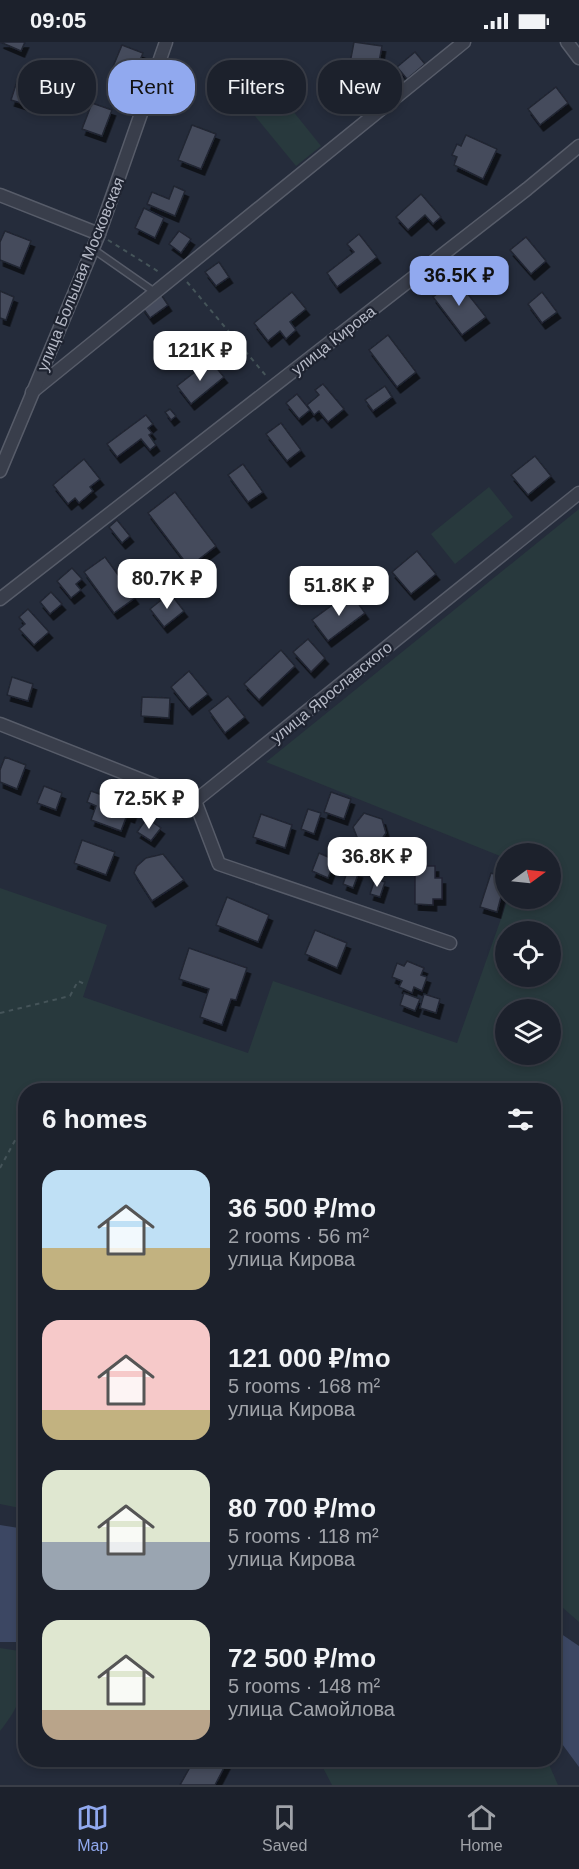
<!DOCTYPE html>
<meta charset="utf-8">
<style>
body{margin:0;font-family:Helvetica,sans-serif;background:#292e38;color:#f1f3f6;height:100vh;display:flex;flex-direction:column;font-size:22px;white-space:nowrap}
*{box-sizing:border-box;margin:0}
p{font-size:20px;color:#a0a3a9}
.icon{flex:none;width:33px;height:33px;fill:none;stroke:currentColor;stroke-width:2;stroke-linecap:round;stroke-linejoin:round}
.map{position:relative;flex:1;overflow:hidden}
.panel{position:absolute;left:18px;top:1041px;width:543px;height:684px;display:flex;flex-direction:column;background:#1c212c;border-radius:24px;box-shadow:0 3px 9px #0003,0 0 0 2px #3a3e48}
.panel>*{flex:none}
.guide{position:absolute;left:18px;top:18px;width:543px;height:54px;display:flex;gap:12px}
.needle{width:39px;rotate:75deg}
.controls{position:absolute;left:495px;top:801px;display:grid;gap:12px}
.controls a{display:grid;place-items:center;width:66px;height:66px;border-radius:50%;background:#1c212c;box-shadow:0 3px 9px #0003,0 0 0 2px #3a3e48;font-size:30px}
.price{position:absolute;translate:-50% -51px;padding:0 14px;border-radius:12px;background:#fff;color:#222;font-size:20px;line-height:39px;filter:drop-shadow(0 2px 3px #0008)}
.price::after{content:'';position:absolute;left:50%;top:36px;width:18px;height:14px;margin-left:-9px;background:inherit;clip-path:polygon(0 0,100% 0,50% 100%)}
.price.on{background:#91a9ef;color:#111}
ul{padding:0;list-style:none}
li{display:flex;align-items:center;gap:18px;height:150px;padding:0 24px}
li span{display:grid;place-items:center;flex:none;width:168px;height:120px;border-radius:18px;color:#555}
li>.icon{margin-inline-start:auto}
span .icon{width:72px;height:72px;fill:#fffc;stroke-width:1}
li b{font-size:26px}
h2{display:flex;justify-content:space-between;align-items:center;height:72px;padding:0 24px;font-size:26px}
.chip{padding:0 21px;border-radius:24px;background:#1c212c;box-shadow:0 3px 9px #0003,0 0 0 2px #3a3e48;font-size:21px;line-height:54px}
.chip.on{background:#91a9ef;color:#111}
.status{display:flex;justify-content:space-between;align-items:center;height:42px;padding:0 30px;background:#1c212c;direction:ltr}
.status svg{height:16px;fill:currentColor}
.menu{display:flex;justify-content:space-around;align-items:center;height:84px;border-top:2px solid #3a3e48;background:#1c212c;font-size:16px;color:#a0a3a9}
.menu a{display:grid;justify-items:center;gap:3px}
.menu .on{color:#91a9ef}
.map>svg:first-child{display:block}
.green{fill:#28393d;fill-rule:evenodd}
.water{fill:#3c4763}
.building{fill:#454b5c;stroke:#202532;stroke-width:1.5;filter:url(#shadow)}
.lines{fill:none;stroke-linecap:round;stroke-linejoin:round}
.lane-casing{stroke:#575c69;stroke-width:9}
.street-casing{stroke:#575c69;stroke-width:15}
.path{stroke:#455459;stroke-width:2;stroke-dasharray:4.5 4.5;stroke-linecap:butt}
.lane{stroke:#393e4b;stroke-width:6}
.street{stroke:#393e4b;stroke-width:12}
.labels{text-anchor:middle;stroke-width:4.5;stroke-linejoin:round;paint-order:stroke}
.street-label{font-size:16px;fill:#b5b9c6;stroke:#1e2330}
</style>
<div class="status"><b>09:05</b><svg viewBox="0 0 49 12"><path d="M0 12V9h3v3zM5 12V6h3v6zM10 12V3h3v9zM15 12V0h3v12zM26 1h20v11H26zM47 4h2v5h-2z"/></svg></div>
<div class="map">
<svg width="579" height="1743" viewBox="0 0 579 1743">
<defs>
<filter id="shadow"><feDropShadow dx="3.5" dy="6" stdDeviation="0" flood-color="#0009"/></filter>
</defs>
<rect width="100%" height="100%" fill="#252c3b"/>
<g class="green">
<polygon points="280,53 321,104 296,124 255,74"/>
<polygon points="489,445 513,475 455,522 431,492"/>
<path d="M 579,467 L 579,1580 L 554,1558 L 554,1048 L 26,1048 L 25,1467 L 0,1462 L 0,846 L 107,883 L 83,955 L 248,1011 L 273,939 L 457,1001 L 508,857 L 550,856 L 550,812 L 506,812 L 505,816 L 266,720 ZM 506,890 L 550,890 L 550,934 L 506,934 ZM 506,968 L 550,968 L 550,1012 L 506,1012 Z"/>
<path d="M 0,1606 L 26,1610 C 26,1646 22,1661 0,1689 Z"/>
<polygon points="319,1718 547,1718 558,1743 332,1743"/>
</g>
<g class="water">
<polygon points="0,1483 25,1487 25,1600 0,1600"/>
<polygon points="554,1587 579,1604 579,1725 554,1691"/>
</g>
<g class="building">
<polygon points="0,0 25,0 21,9"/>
<polygon points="354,0 382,4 377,31 349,26"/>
<polygon points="122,3 143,11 133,35 112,27"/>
<polygon points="415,10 425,22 407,37 397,25"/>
<polygon points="17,39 33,44 27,63 11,58"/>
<polygon points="556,45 568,61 540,83 528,67"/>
<polygon points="92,61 112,68 102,94 82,87"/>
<polygon points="192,83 216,92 201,127 178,118"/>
<polygon points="466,93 497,107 483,137 454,123 457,115 452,113 457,102 461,104"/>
<polygon points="174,144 185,149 175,174 147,162 152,150 169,157"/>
<polygon points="421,152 441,175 433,182 425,173 408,188 396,175"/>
<polygon points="144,166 164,176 155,196 135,186"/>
<polygon points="5,189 31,199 20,226 0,218 0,200"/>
<polygon points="179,189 191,197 181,211 169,202"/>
<polygon points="359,192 377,215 337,245 327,231 354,210 347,202"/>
<polygon points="526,195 546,219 531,232 510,208"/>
<polygon points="219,220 229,235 216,244 205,230"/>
<polygon points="456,237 486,275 462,293 433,255"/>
<polygon points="0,249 14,255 6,278 0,276"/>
<polygon points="292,250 306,267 290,280 296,288 286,297 280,289 268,299 254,281"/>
<polygon points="542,250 557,270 542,281 528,262"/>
<polygon points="160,251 168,263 150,276 142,265"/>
<polygon points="388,293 416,330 397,345 369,308"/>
<polygon points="210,318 224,335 191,362 177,344"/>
<polygon points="323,342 344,367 328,380 319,369 314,373 307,363 319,353 315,348"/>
<polygon points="385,344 392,355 373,369 365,358"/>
<polygon points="297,352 310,368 299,377 286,361"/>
<polygon points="170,367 176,374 171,378 165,370"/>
<polygon points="146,373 153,382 148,386 152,391 149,393 156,403 150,408 141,397 117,415 107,402"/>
<polygon points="281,381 301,408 287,419 266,392"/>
<polygon points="535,414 551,434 528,453 511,433"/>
<polygon points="84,417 100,437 90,445 93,449 79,461 75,456 68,462 53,443"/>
<polygon points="243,422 263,450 248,460 228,433"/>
<polygon points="175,450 216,504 189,525 148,471"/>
<polygon points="117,478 130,494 122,501 109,485"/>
<polygon points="417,509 436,532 411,552 392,530"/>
<polygon points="105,515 135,556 114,571 84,530"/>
<polygon points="72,526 82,537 76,542 81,548 71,556 57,539"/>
<polygon points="51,550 62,562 50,572 40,560"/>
<polygon points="350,550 365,571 328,599 312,578"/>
<polygon points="170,551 184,569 164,585 150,567"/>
<polygon points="28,567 49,590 34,603 19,587 25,582 19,575"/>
<polygon points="308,597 325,616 311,630 293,610"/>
<polygon points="281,608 295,624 259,658 244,642"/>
<polygon points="189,629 208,652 189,667 171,645"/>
<polygon points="12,635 33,642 28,659 7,653"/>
<polygon points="228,654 245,675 225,691 209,669"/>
<polygon points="142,655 170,656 169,676 141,674"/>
<polygon points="5,715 26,723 17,747 0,740 0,728"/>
<polygon points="44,744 62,751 56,768 37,761"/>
<polygon points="91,749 108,755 106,759 119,764 122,757 136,762 131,775 127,773 121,789 91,778 96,764 87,760"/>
<polygon points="331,750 351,757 344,777 324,770"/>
<polygon points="308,767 321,771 314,792 301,787"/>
<polygon points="364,771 382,777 386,791 377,804 359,800 353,785"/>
<polygon points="261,772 292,783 285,806 253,795"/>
<polygon points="147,776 161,786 151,799 137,790"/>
<polygon points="82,798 115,810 106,833 74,821"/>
<polygon points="319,811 335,818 328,836 312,829"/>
<polygon points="163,812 184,838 152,859 134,831 137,824 146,816"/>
<polygon points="415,824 435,824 435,836 442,836 442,857 433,857 433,863 415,862"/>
<polygon points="348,827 359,830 353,846 343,842"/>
<polygon points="491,831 506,836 497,870 480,865"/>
<polygon points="375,837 385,840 380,855 370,852"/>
<polygon points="227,855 269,873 258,900 216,883"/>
<polygon points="315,888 347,901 337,926 305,912"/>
<polygon points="189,906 247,926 236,958 231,957 222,983 200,975 209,947 179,937"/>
<polygon points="407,919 424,926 421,933 427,935 422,949 414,945 412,951 399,945 402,939 392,935 397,921 404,924"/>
<polygon points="404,951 420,957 415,969 400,963"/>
<polygon points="424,952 440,957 436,971 420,966"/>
<polygon points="194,1718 228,1718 215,1743 180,1743"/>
</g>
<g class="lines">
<defs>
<polyline id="lane" points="93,207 156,251"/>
<g id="street">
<polyline points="567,0 579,16"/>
<polyline points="0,153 99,192"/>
<polyline points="32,350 464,0"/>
<polyline points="0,429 99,192 166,0"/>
<polyline points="0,557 527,147 579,104"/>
<polyline points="0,682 195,759 219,822 450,901"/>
<polyline points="195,759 579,451"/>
</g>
</defs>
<use href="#lane" class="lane-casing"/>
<use href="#street" class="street-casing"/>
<g class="path">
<polyline points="108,198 159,230"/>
<polyline points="187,240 267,335"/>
<polyline points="0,971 70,954 78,939 87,943"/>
<polyline points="0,1126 18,1093"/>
</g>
<use href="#lane" class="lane"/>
<use href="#street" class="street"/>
</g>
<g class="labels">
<g class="street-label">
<text transform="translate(80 232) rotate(-68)" y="6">улица Большая Московская</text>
<text transform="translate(333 298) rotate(-38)" y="6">улица Кирова</text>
<text transform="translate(331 650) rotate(-39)" y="6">улица Ярославского</text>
</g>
</g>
</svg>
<div class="controls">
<a><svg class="needle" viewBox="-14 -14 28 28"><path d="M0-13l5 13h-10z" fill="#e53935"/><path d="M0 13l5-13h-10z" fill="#a0a3a9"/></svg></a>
<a><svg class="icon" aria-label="locate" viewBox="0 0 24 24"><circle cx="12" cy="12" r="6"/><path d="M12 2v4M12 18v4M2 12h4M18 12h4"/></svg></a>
<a><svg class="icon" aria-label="layers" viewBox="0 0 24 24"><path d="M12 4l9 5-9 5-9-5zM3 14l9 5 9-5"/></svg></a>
</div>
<b class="price on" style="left:459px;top:265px">36.5K ₽</b>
<b class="price" style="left:200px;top:340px">121K ₽</b>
<b class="price" style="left:167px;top:568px">80.7K ₽</b>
<b class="price" style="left:339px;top:575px">51.8K ₽</b>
<b class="price" style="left:149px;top:788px">72.5K ₽</b>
<b class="price" style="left:377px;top:846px">36.8K ₽</b>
<div class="guide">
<a class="chip">Buy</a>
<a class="chip on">Rent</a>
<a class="chip">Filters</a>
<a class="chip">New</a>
</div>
<section class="panel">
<h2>6 homes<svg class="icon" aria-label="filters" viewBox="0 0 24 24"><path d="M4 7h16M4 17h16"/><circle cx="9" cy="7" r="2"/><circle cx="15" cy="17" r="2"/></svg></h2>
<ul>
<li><span style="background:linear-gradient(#bfe0f5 65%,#c2b280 0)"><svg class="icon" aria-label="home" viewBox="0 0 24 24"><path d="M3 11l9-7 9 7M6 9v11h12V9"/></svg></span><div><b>36 500 ₽/mo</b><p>2 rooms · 56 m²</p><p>улица Кирова</p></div></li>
<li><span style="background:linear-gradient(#f6c9c9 75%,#c2b280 0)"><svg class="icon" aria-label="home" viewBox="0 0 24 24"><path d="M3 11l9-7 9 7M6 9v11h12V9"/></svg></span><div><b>121 000 ₽/mo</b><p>5 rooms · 168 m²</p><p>улица Кирова</p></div></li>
<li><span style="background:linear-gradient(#dfe7d0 60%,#9aa5b1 0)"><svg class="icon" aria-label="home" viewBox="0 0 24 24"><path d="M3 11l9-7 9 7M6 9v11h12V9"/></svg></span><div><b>80 700 ₽/mo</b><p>5 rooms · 118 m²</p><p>улица Кирова</p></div></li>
<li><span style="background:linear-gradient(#dfe7d0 75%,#b9a48a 0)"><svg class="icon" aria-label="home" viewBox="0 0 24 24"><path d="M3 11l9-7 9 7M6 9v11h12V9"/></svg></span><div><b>72 500 ₽/mo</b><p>5 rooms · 148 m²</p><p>улица Самойлова</p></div></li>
</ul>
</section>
</div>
<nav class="menu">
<a class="on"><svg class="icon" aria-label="map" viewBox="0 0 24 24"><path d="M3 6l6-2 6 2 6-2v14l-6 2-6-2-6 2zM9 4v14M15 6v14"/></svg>Map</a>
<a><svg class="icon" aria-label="saved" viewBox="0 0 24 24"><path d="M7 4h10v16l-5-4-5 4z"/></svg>Saved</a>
<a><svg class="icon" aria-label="home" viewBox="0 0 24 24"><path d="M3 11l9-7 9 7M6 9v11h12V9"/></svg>Home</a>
</nav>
